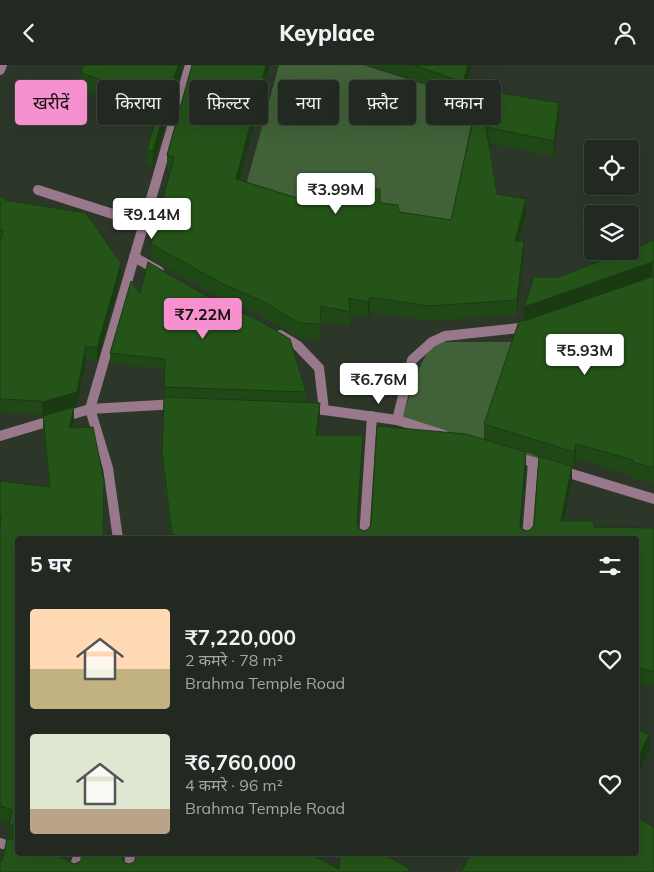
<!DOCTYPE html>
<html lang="hi">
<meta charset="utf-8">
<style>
body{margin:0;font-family:Mulish,"Noto Sans Devanagari",sans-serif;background:#2d352d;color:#f1f3f6;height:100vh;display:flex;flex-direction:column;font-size:19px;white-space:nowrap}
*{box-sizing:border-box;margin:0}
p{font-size:16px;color:#a2a6a5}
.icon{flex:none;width:28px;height:28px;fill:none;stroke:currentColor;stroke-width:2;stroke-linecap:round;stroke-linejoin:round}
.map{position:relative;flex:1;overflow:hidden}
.sheet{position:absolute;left:15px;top:471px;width:624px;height:320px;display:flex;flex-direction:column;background:#212920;border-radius:5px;box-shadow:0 5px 20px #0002,0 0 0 1px #3e453e}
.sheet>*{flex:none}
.hud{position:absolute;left:15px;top:15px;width:625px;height:45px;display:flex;gap:10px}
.buttons{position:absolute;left:584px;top:75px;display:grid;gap:10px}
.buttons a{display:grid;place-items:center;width:55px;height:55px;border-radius:5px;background:#212920;box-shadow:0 5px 20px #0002,0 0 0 1px #3e453e;font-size:25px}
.price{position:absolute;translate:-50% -42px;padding:0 11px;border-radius:5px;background:#fff;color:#222;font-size:16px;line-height:32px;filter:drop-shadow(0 1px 2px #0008)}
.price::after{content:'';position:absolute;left:50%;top:30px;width:15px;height:11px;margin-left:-8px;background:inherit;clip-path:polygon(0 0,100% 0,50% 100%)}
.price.active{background:#f790ce;color:#111}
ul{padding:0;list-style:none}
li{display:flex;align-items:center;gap:15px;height:125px;padding:0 15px}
li span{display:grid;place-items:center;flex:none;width:140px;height:100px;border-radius:5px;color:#555}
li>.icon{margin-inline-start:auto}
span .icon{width:60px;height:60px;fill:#fffc;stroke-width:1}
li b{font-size:21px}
h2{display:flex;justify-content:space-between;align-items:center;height:60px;padding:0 15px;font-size:21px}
.pill{padding:0 18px;border-radius:5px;background:#212920;box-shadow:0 5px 20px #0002,0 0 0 1px #3e453e;font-size:18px;line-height:45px}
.pill.active{background:#f790ce;color:#111}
header{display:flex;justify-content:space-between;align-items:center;height:65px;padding:0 15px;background:#212920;font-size:22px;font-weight:800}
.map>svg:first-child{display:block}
.green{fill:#416239}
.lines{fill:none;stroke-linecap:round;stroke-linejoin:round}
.service{stroke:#98788a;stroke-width:10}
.pedestrian{stroke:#98788a;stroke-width:10}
.minor{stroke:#98788a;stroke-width:10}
.wall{fill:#204816;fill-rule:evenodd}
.shaded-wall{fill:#1a3b12}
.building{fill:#255419;stroke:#1a3b12}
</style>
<header><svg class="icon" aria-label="back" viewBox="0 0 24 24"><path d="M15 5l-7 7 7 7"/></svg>Keyplace<svg class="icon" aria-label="person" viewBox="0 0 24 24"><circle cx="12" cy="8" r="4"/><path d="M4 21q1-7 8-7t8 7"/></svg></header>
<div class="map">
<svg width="654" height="807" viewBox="0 0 654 807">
<rect width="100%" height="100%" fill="#2c372a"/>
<g class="green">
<polygon points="279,0 363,0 476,36 449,167 325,149 243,131"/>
<polygon points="432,277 521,277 538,385 560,405 401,356 418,306"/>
</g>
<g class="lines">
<g class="service">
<polyline points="364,474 372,351"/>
<polyline points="527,474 533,397"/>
<polyline points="129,807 130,789"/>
</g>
<g class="pedestrian">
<polyline points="0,5 2,0"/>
<polyline points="38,125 144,159"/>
</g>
<g class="minor">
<polyline points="134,192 159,206"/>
<polyline points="280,270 297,280 319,303 324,345"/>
<polyline points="307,344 324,345 397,355 444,370"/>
<polyline points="397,355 412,295 432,277 445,271 528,262"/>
<polyline points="0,371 90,344 177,339"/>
<polyline points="513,391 654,434"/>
<polyline points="118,474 108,403 90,344 190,0"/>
<polyline points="0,778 18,784"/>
<polyline points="73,806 79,789"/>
</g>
</g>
<g class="wall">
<polygon points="83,0 183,0 153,101 147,100 147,84 158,49 81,24 81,8"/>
<polygon points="192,0 270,0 240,115 313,138 325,134 380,138 399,147 451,155 480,24 559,54 554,92 488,78 497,129 526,150 519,176 524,191 517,250 428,256 370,247 368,253 350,249 350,262 321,257 320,275 299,273 266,254 223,235 151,194 151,179 170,106 167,105 167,90"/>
<polygon points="369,0 472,0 463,32"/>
<polygon points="0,131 121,212 97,297 86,295 77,341 74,342 74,356 72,363 93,362 18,474 18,789 72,789 69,795 64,794 74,799 81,796 81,789 124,789 123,795 125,798 129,799 410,807 0,807 2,797 9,774 9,758 0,756 0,416 49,422 43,365 43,351 42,351 41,350 0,348"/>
<path d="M 654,175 L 654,419 L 632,413 L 632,411 L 576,394 L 574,402 L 572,402 L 572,416 L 564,456 L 594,462 L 654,463 L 654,621 L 636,617 L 636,474 L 171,474 L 162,403 L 165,304 L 110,298 L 110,288 L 140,228 L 306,327 L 306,337 L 320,352 L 318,370 L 363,385 L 358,462 L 363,466 L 367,465 L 484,375 L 484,359 L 524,256 L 558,212 ZM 526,387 L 539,392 L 534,460 L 530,465 L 526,466 L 521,463 L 526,402 Z"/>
</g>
<g class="shaded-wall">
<polygon points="178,0 183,0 153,101 153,86"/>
<polygon points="266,0 270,0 236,129 236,114"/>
<polygon points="468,0 472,0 463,32 463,17"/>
<polygon points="559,38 559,54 554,92 554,76"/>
<polygon points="526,134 526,150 515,191 515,176"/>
<polygon points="524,176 524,191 517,250 517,235"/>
<polygon points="652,197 652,213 524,257 524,242"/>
<polygon points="121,198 121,212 97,297 97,283"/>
<polygon points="370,232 370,247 368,253 368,237"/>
<polygon points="86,281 86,295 77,341 74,342 74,356 69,378 69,363 73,342 42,351 42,337"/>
<polygon points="320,338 320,352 316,385 316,370"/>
<polygon points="363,370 363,385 357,474 357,459"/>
<polygon points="576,379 576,394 574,402 574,387"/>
<polygon points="526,387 526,402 520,473 520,459"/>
<polygon points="572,401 572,416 561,471 561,456"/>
<polygon points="649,670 649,685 636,712 636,697"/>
<polygon points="69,789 72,789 69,795"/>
</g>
<g class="building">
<polygon points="83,0 178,0 153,86 147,84 162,34 81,8"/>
<polygon points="192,0 266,0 236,114 313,138 313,131 325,134 328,121 380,124 380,138 398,140 399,147 451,155 480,24 559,38 554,76 486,62 497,129 526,134 515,176 524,176 517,235 428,241 370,232 368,237 349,233 350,247 321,241 320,259 299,258 266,238 223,219 151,179 174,92 167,90"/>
<polygon points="413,0 468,0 463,17"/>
<polygon points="0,131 6,133 5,135 86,148 121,198 97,283 86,281 77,327 42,337 41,336 0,334 0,178 3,166 0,165"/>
<polygon points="654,175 654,197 652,197 524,242 534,212 558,212 626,186 630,186 630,185"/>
<polygon points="148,197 217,237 260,256 290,274 306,327 164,322 165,294 110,288 131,216 140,228"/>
<polygon points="654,211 654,403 632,397 633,395 576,379 574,387 484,359 519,256 527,255"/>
<polygon points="164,332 320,338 316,370 363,370 357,459 358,463 363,466 367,465 371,460 377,361 466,369 526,387 520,459 521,463 526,466 530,465 534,460 539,391 572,401 561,456 594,456 594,462 654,463 654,607 636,602 636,474 176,474 177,470 172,469 162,388"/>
<polygon points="74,342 69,363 93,362 104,415 103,474 18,474 18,763 9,759 12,745 0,741 0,461 1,451 0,451 0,416 50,422 43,351"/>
<polygon points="636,663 649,670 636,697"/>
<polygon points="636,752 654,762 654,807 461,807 471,789 636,789"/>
<polygon points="7,773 18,776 18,789 52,789 61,792 74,799 81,796 81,789 123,789 122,793 125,798 129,799 134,797 136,793 136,789 310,789 339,804 340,789 384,789 410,804 408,807 0,807 0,796 2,797"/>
</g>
</svg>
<div class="buttons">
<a><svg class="icon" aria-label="locate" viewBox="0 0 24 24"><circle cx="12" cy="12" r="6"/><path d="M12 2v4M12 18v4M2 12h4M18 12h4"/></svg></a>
<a><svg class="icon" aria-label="layers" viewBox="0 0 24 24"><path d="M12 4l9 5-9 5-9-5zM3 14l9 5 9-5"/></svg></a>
</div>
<b class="price" style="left:336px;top:150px">₹3.99M</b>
<b class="price" style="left:152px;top:175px">₹9.14M</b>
<b class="price active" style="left:203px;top:275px">₹7.22M</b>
<b class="price" style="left:585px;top:311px">₹5.93M</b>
<b class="price" style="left:379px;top:340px">₹6.76M</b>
<div class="hud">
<a class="pill active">खरीदें</a>
<a class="pill">किराया</a>
<a class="pill">फ़िल्टर</a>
<a class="pill">नया</a>
<a class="pill">फ़्लैट</a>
<a class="pill">मकान</a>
</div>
<section class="sheet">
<h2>5 घर<svg class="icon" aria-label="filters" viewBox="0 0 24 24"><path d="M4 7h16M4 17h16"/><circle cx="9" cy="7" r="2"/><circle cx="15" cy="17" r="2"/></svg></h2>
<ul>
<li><span style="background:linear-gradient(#ffd9b3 60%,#c2b280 0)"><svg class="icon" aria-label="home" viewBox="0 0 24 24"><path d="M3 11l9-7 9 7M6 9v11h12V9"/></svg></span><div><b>₹7,220,000</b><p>2 कमरे · 78 m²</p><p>Brahma Temple Road</p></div><svg class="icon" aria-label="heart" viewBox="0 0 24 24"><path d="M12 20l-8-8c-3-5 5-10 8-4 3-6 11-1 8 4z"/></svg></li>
<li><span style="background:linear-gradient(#dfe7d0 75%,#b9a48a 0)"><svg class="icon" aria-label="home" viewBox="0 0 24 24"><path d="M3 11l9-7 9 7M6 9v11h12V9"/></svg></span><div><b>₹6,760,000</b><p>4 कमरे · 96 m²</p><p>Brahma Temple Road</p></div><svg class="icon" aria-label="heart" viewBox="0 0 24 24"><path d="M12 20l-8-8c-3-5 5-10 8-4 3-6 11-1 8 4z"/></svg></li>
</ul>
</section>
</div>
